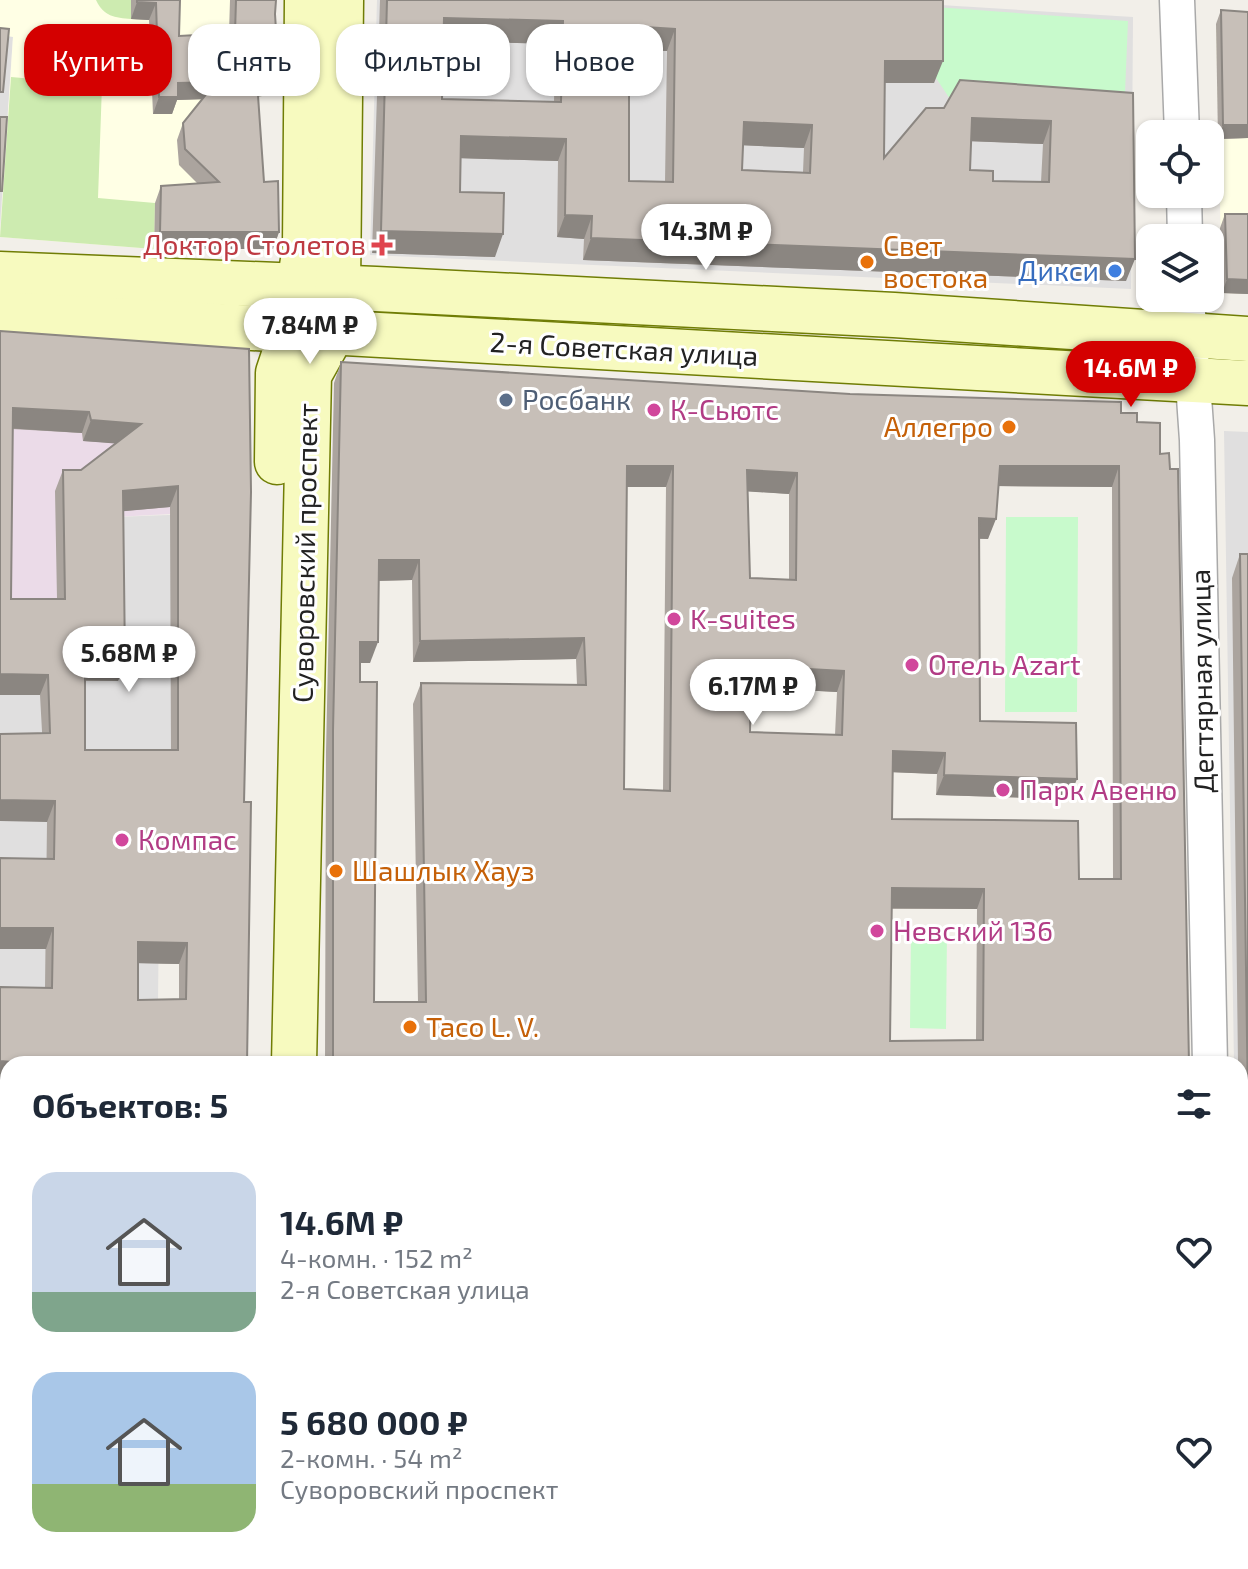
<!DOCTYPE html>
<html lang="ru">
<meta charset="utf-8">
<style>
body{margin:0;font-family:"Exo 2",sans-serif;background:#f6f6f7;color:#1f2937;height:100vh;display:flex;flex-direction:column;font-size:30px;white-space:nowrap}
*{box-sizing:border-box;margin:0}
p{font-size:26px;color:#747a83}
.icon{flex:none;width:44px;height:44px;fill:none;stroke:currentColor;stroke-width:2;stroke-linecap:round;stroke-linejoin:round}
.map{position:relative;flex:1;overflow:hidden}
.details{position:absolute;left:0px;top:1056px;width:1248px;height:514px;display:flex;flex-direction:column;background:#fff;border-radius:24px 24px 0 0;box-shadow:0 2px 6px #0004}
.details>*{flex:none}
.hud{position:absolute;left:24px;top:24px;width:800px;height:72px;display:flex;gap:16px}
.tools{position:absolute;left:1136px;top:120px;display:grid;gap:16px}
.tools a{display:grid;place-items:center;width:88px;height:88px;border-radius:16px;background:#fff;box-shadow:0 2px 6px #0004;font-size:40px}
.price{position:absolute;translate:-50% -68px;padding:0 18px;border-radius:28px;background:#fff;color:#222;font-size:26px;line-height:52px;filter:drop-shadow(0 2px 4px #0008)}
.price::after{content:'';position:absolute;left:50%;top:48px;width:24px;height:18px;margin-left:-12px;background:inherit;clip-path:polygon(0 0,100% 0,50% 100%)}
.price.current{background:#d40000;color:#fff}
ul{padding:0;list-style:none}
li{display:flex;align-items:center;gap:24px;height:200px;padding:0 32px}
li span{display:grid;place-items:center;flex:none;width:224px;height:160px;border-radius:24px;color:#555}
li>.icon{margin-inline-start:auto}
span .icon{width:96px;height:96px;fill:#fffc;stroke-width:1}
li b{font-size:34px}
h2{display:flex;justify-content:space-between;align-items:center;height:96px;padding:0 32px;font-size:34px}
.tag{padding:0 28px;border-radius:24px;background:#fff;box-shadow:0 2px 6px #0004;font-size:28px;line-height:72px}
.tag.current{background:#d40000;color:#fff}
.map>svg:first-child{display:block}
.residential{fill:#e0dfdf}
.industrial{fill:#ebdbe8}
.education{fill:#ffffe5}
.grass{fill:#cdebb0}
.park{fill:#c8facc}
.lines{fill:none;stroke-linecap:round;stroke-linejoin:round}
.street-casing{stroke:#a9a9a9;stroke-width:37}
.secondary-casing{stroke:#707d05;stroke-width:47}
.primary-casing{stroke:#a06b00;stroke-width:47}
.street{stroke:#fff;stroke-width:34}
.secondary{stroke:#f7fabf;stroke-width:44}
.primary{stroke:#fcd6a4;stroke-width:44}
.wall{fill:#aba49e;fill-rule:evenodd}
.shaded-wall{fill:#8b8681}
.building{fill:#c7bfb8;stroke:#8b8681;stroke-width:2;fill-rule:evenodd}
.health-dot{fill:#e0444e;stroke:#fff;stroke-width:3}
.food-dot{fill:#e8710a;stroke:#fff;stroke-width:3}
.shop-dot{fill:#3f7fe0;stroke:#fff;stroke-width:3}
.service-dot{fill:#5c6f8a;stroke:#fff;stroke-width:3}
.hotel-dot{fill:#d1479c;stroke:#fff;stroke-width:3}
.labels{text-anchor:middle;stroke-width:6;stroke-linejoin:round;paint-order:stroke}
.health-label{font-size:28px;fill:#be3a42;stroke:#fff;text-anchor:end}
.food-label{font-size:28px;fill:#c56008;stroke:#fff;text-anchor:start}
.shop-label{font-size:28px;fill:#366cbe;stroke:#fff;text-anchor:end}
.street-label{font-size:28px;fill:#222;stroke:#fff}
.service-label{font-size:28px;fill:#4e5e75;stroke:#fff;text-anchor:start}
.hotel-label{font-size:28px;fill:#b23c85;stroke:#fff;text-anchor:start}
</style>
<div class="map">
<svg width="1248" height="1569" viewBox="0 0 1248 1569">
<rect width="100%" height="100%" fill="#f2efe9"/>
<g class="residential">
<polygon points="377,0 859,0 1133,17 1131,289 370,255"/>
<polygon points="0,35 13,36 0,225"/>
<polygon points="1224,431 1248,432 1248,1161 1240,1147 1240,1064 1234,1064"/>
<polygon points="248,512 245,814 160,814 158,1002 8,1064 8,1090 0,1090 0,657 115,517"/>
<polygon points="1240,1277 1248,1278 1248,1569 0,1569 0,1378 8,1562 1240,1562"/>
</g>
<polygon class="industrial" points="0,347 244,362 170,514 115,517 118,681 0,657"/>
<g class="education">
<polygon points="0,0 270,0 273,94 251,98 273,249 154,249 0,237 13,37 0,35"/>
<polygon points="1216,24 1248,26 1248,294 1222,293"/>
</g>
<g class="grass">
<path d="M 96,0 L 131,0 L 131,19 C 115,18 103,16 96,0 Z"/>
<polygon points="11,77 102,85 98,198 155,203 154,249 0,237"/>
</g>
<g class="park">
<polygon points="935,7 1128,21 1124,116 952,102 934,75"/>
<polygon points="1006,517 1078,517 1077,712 1005,712"/>
<polygon points="911,930 947,931 946,1029 910,1028"/>
</g>
<g class="lines">
<defs>
<g id="street">
<polyline points="1177,0 1182,134"/>
<polyline points="1184,194 1185,238"/>
<polyline points="1187,298 1197,440 1210,1064"/>
<polyline points="0,1106 8,1106"/>
<polyline points="0,1152 8,1153"/>
<polyline points="1240,1249 1248,1250"/>
<polyline points="0,1346 8,1344"/>
</g>
<g id="secondary">
<polyline points="0,274 376,289 894,315 1248,339"/>
<polyline points="0,314 1248,383"/>
<polyline points="277,462 278,373 292,331 305,247 307,0"/>
<polyline points="294,1064 309,375 332,334 338,287 341,0"/>
</g>
<g id="primary">
<polyline points="1240,1221 1248,1221"/>
<polyline points="0,1316 8,1314"/>
</g>
</defs>
<use href="#street" class="street-casing"/>
<use href="#secondary" class="secondary-casing"/>
<use href="#primary" class="primary-casing"/>
<use href="#street" class="street"/>
<use href="#secondary" class="secondary"/>
<use href="#primary" class="primary"/>
</g>
<g class="wall">
<polygon points="131,0 180,0 179,36 229,33 230,0 276,0 273,94 258,96 264,182 279,232 273,249 154,249 155,203 161,186 197,183 179,165 177,140 183,123 202,99 177,100 172,114 153,114 149,20 131,19"/>
<path d="M 380,0 L 943,0 L 934,83 L 885,83 L 884,158 L 944,108 L 1133,93 L 1126,281 L 583,260 L 584,239 L 557,237 L 558,161 L 461,158 L 460,192 L 495,257 L 372,253 ZM 444,41 L 555,44 L 554,102 L 442,99 ZM 629,49 L 667,51 L 665,182 L 629,181 ZM 971,141 L 1043,144 L 1041,182 L 993,181 L 970,170 ZM 743,145 L 804,148 L 803,172 L 742,170 Z"/>
<polygon points="1221,10 1248,138 1218,139 1216,24"/>
<polygon points="1225,214 1248,214 1248,294 1222,293 1220,228"/>
<path d="M 0,331 L 249,349 L 244,802 L 247,1064 L 45,988 L 47,822 L 40,695 L 0,695 ZM 12,429 L 82,433 L 83,441 L 115,443 L 81,470 L 63,470 L 55,491 L 57,599 L 11,599 ZM 170,507 L 171,750 L 85,750 L 85,681 L 118,681 L 125,661 L 123,511 ZM 138,963 L 179,964 L 179,999 L 138,1000 Z"/>
<path d="M 341,362 L 1121,413 L 1137,422 L 1160,454 L 1189,1064 L 325,1064 L 326,752 L 334,383 ZM 998,486 L 1112,487 L 1113,879 L 1079,879 L 892,819 L 893,772 L 937,774 L 936,795 L 1069,799 L 980,721 L 979,539 L 988,539 ZM 627,487 L 666,487 L 663,791 L 624,789 ZM 748,491 L 789,494 L 789,580 L 750,578 ZM 412,580 L 413,662 L 576,659 L 577,685 L 421,683 L 413,704 L 418,1002 L 374,1002 L 360,663 L 370,663 L 379,581 ZM 751,687 L 837,692 L 835,735 L 750,732 ZM 892,909 L 977,909 L 976,1040 L 890,1041 Z"/>
<polygon points="1240,554 1248,554 1248,1149 1240,1133 1240,1064 1238,1064 1232,578"/>
<polygon points="1241,1515 1244,1569 1196,1569 1196,1562 1240,1562"/>
<rect x="442" y="1562" width="300" height="7"/>
<polygon points="782,1562 858,1562 858,1569 781,1569"/>
<rect x="922" y="1562" width="45" height="7"/>
<polygon points="1058,1562 1141,1562 1141,1569 1059,1569"/>
</g>
<g class="shaded-wall">
<polygon points="137,2 156,3 149,20 131,19"/>
<polygon points="444,18 563,21 555,44 436,41"/>
<polygon points="629,26 675,29 667,51 620,49"/>
<polygon points="885,61 943,61 934,83 877,83"/>
<polygon points="279,77 273,94 251,98 257,81"/>
<polygon points="216,82 210,99 177,100 172,114 153,114 159,97 178,83"/>
<polygon points="972,118 1051,121 1043,144 964,141"/>
<polygon points="744,122 812,125 804,148 736,145"/>
<polygon points="1223,125 1248,125 1248,138 1218,139"/>
<polygon points="461,136 566,139 558,161 453,158"/>
<polygon points="565,215 592,216 584,239 557,237"/>
<polygon points="381,231 503,234 495,257 372,253"/>
<polygon points="160,232 279,232 273,249 154,249"/>
<polygon points="591,238 1135,259 1126,281 583,260"/>
<polygon points="1227,279 1248,280 1248,294 1222,293"/>
<polygon points="13,408 89,412 82,433 5,428"/>
<polygon points="91,420 141,424 134,445 83,441"/>
<polygon points="627,466 673,466 666,487 620,487"/>
<polygon points="1000,466 1119,466 1112,487 993,486"/>
<polygon points="747,470 797,473 789,494 740,491"/>
<polygon points="178,486 170,507 115,512 123,491"/>
<polygon points="979,518 996,519 988,539 971,538"/>
<polygon points="379,560 419,560 412,580 371,581"/>
<polygon points="584,638 576,659 413,662 420,641"/>
<polygon points="360,642 378,642 370,663 353,663"/>
<polygon points="85,660 125,661 118,681 77,680"/>
<polygon points="751,666 844,671 837,692 744,687"/>
<polygon points="0,674 48,675 40,695 0,695"/>
<polygon points="893,751 945,753 937,774 886,772"/>
<polygon points="944,775 1077,779 1069,799 936,795"/>
<polygon points="0,800 55,801 47,822 0,821"/>
<polygon points="892,888 984,889 977,909 884,908"/>
<polygon points="0,928 53,928 46,949 0,949"/>
<polygon points="138,942 187,943 179,964 130,963"/>
<polygon points="0,1061 36,1064 8,1064 8,1083 0,1083"/>
<polygon points="8,1247 8,1267 0,1269 0,1249"/>
<rect x="1240" y="1493" width="8" height="22"/>
<polygon points="0,1562 59,1569 0,1569"/>
</g>
<g class="building">
<polygon points="137,0 180,0 179,36 235,33 236,0 276,0 275,14 279,77 257,81 264,182 278,181 279,232 160,232 161,186 219,182 185,149 183,123 216,82 178,83 178,97 159,97 156,3 137,2"/>
<path d="M 387,0 L 943,0 L 943,61 L 885,61 L 884,158 L 926,108 L 944,108 L 960,80 L 1133,93 L 1135,259 L 591,238 L 592,216 L 565,215 L 566,139 L 461,136 L 460,192 L 504,193 L 503,234 L 381,231 ZM 444,18 L 563,21 L 561,102 L 442,99 ZM 629,26 L 675,29 L 673,182 L 629,181 ZM 972,118 L 1051,121 L 1049,182 L 993,181 L 993,171 L 970,170 ZM 744,122 L 812,125 L 810,173 L 742,170 Z"/>
<polygon points="1221,10 1248,12 1248,125 1223,125"/>
<polygon points="0,28 9,29 3,92 0,92"/>
<polygon points="0,117 7,117 2,191 0,191"/>
<polygon points="1225,214 1248,214 1248,280 1227,279"/>
<path d="M 0,331 L 249,349 L 251,492 L 244,802 L 251,802 L 247,1064 L 36,1064 L 0,1061 L 0,987 L 52,988 L 53,928 L 0,928 L 0,858 L 54,859 L 55,801 L 0,800 L 0,734 L 50,733 L 48,675 L 0,674 ZM 13,408 L 89,412 L 91,420 L 141,424 L 81,470 L 63,470 L 65,599 L 11,599 ZM 178,486 L 178,750 L 85,750 L 85,660 L 125,661 L 123,491 ZM 138,942 L 187,943 L 186,999 L 138,1000 Z"/>
<path d="M 341,362 L 850,394 L 1121,402 L 1121,413 L 1137,413 L 1137,422 L 1160,423 L 1160,454 L 1169,453 L 1170,469 L 1178,469 L 1189,1064 L 333,1064 L 333,731 ZM 627,466 L 673,466 L 670,791 L 624,789 ZM 1000,466 L 1119,466 L 1121,879 L 1079,879 L 1078,821 L 892,819 L 893,751 L 945,753 L 944,775 L 1077,779 L 1076,723 L 980,721 L 979,518 L 996,519 ZM 747,470 L 797,473 L 796,580 L 750,578 ZM 379,560 L 419,560 L 420,641 L 584,638 L 586,685 L 421,683 L 426,1002 L 374,1002 L 377,682 L 360,682 L 360,642 L 378,642 ZM 751,666 L 844,671 L 842,735 L 750,732 ZM 892,888 L 984,889 L 983,1040 L 890,1041 Z"/>
<polygon points="1240,554 1248,554 1248,1107"/>
<polygon points="0,1182 8,1182 8,1247 0,1249"/>
<polygon points="1240,1265 1248,1266 1248,1493 1240,1493 1244,1569 1205,1569 1205,1562 1240,1562"/>
<polygon points="8,1359 8,1562 409,1562 409,1569 59,1569 0,1562 0,1361"/>
<rect x="451" y="1562" width="291" height="7"/>
<polygon points="788,1562 858,1562 858,1569 787,1569"/>
<rect x="930" y="1562" width="37" height="7"/>
<rect x="1067" y="1562" width="74" height="7"/>
</g>
<path class="health-dot" d="M378 233h8v8h8v8h-8v8h-8v-8h-8v-8h8z"/>
<g class="food-dot">
<circle cx="867" cy="262" r="8"/>
<circle cx="1009" cy="427" r="8"/>
<circle cx="336" cy="871" r="8"/>
<circle cx="410" cy="1027" r="8"/>
</g>
<circle class="shop-dot" cx="1115" cy="271" r="8"/>
<circle class="service-dot" cx="506" cy="400" r="8"/>
<g class="hotel-dot">
<circle cx="654" cy="410" r="8"/>
<circle cx="674" cy="619" r="8"/>
<circle cx="912" cy="665" r="8"/>
<circle cx="1003" cy="790" r="8"/>
<circle cx="122" cy="840" r="8"/>
<circle cx="877" cy="931" r="8"/>
</g>
<g class="labels">
<g class="health-label">
<text x="366" y="255">Доктор Столетов</text>
</g>
<g class="food-label">
<text x="883" y="256">Свет<tspan x="883" dy="32">востока</tspan></text>
<text x="993" y="437" text-anchor="end">Аллегро</text>
<text x="352" y="881">Шашлык Хауз</text>
<text x="426" y="1037">Taco L. V.</text>
</g>
<g class="shop-label">
<text x="1099" y="281">Дикси</text>
</g>
<g class="street-label">
<text transform="translate(624 349) rotate(3)" y="10">2-я Советская улица</text>
<text transform="translate(305 553) rotate(-89)" y="10">Суворовский проспект</text>
<text transform="translate(1202 681) rotate(-91)" y="10">Дегтярная улица</text>
</g>
<g class="service-label">
<text x="522" y="410">Росбанк</text>
</g>
<g class="hotel-label">
<text x="670" y="420">К-Сьютс</text>
<text x="690" y="629">K-suites</text>
<text x="928" y="675">Отель Azart</text>
<text x="1019" y="800">Парк Авеню</text>
<text x="138" y="850">Компас</text>
<text x="893" y="941">Невский 136</text>
</g>
</g>
</svg>
<div class="tools">
<a><svg class="icon" aria-label="locate" viewBox="0 0 24 24"><circle cx="12" cy="12" r="6"/><path d="M12 2v4M12 18v4M2 12h4M18 12h4"/></svg></a>
<a><svg class="icon" aria-label="layers" viewBox="0 0 24 24"><path d="M12 4l9 5-9 5-9-5zM3 14l9 5 9-5"/></svg></a>
</div>
<b class="price" style="left:706px;top:272px">14.3M ₽</b>
<b class="price" style="left:310px;top:366px">7.84M ₽</b>
<b class="price current" style="left:1131px;top:409px">14.6M ₽</b>
<b class="price" style="left:129px;top:694px">5.68M ₽</b>
<b class="price" style="left:753px;top:727px">6.17M ₽</b>
<div class="hud">
<a class="tag current">Купить</a>
<a class="tag">Снять</a>
<a class="tag">Фильтры</a>
<a class="tag">Новое</a>
</div>
<section class="details">
<h2>Объектов: 5<svg class="icon" aria-label="filters" viewBox="0 0 24 24"><path d="M4 7h16M4 17h16"/><circle cx="9" cy="7" r="2"/><circle cx="15" cy="17" r="2"/></svg></h2>
<ul>
<li><span style="background:linear-gradient(#c9d6e8 75%,#7fa58c 0)"><svg class="icon" aria-label="home" viewBox="0 0 24 24"><path d="M3 11l9-7 9 7M6 9v11h12V9"/></svg></span><div><b>14.6M ₽</b><p>4-комн. · 152 m²</p><p>2-я Советская улица</p></div><svg class="icon" aria-label="heart" viewBox="0 0 24 24"><path d="M12 20l-8-8c-3-5 5-10 8-4 3-6 11-1 8 4z"/></svg></li>
<li><span style="background:linear-gradient(#a9c7e8 70%,#8fb573 0)"><svg class="icon" aria-label="home" viewBox="0 0 24 24"><path d="M3 11l9-7 9 7M6 9v11h12V9"/></svg></span><div><b>5 680 000 ₽</b><p>2-комн. · 54 m²</p><p>Суворовский проспект</p></div><svg class="icon" aria-label="heart" viewBox="0 0 24 24"><path d="M12 20l-8-8c-3-5 5-10 8-4 3-6 11-1 8 4z"/></svg></li>
</ul>
</section>
</div>
